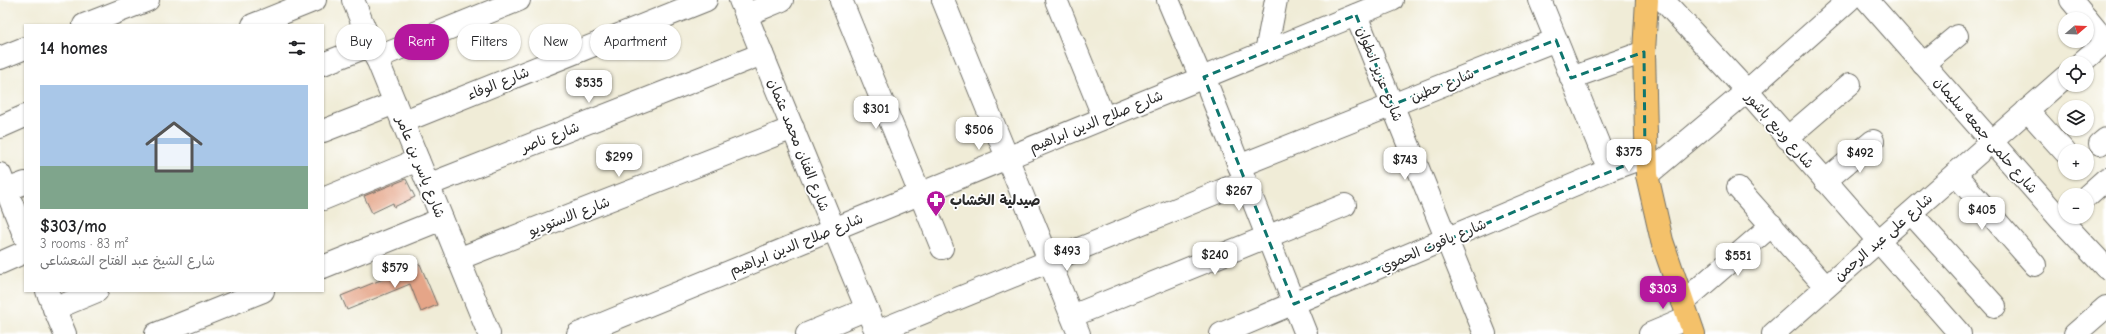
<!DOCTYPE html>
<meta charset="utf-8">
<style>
body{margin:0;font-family:"Comic Neue","Playpen Sans Arabic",sans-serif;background:#f2f2f2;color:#202124;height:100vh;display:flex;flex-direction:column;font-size:15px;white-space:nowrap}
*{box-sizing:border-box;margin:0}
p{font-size:13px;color:#757577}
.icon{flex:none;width:22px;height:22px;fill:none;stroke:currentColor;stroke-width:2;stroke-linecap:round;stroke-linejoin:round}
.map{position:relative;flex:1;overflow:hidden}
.sheet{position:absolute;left:24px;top:24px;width:300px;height:268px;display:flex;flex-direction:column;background:#fff;border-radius:0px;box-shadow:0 1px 3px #0004}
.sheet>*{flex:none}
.guide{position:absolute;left:336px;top:24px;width:380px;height:36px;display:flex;gap:8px}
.needle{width:26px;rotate:71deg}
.controls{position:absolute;left:2058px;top:12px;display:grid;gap:8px}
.controls a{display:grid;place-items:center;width:36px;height:36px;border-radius:50%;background:#fff;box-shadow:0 1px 3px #0004;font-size:20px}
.price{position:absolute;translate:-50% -34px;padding:0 9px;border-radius:8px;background:#fff;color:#222;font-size:13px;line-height:26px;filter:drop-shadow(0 1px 2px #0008)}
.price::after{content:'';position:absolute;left:50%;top:24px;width:12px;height:9px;margin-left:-6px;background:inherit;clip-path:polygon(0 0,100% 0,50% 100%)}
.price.on{background:#b5179e;color:#fff}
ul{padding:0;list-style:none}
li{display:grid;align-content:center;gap:8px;height:212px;padding:0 16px}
li span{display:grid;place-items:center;height:124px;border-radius:0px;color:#555}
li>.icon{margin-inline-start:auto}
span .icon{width:72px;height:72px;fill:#fffc;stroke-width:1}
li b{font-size:17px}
h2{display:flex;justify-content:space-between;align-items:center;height:48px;padding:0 16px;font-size:17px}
.pill{padding:0 14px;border-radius:18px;background:#fff;box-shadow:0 1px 3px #0004;font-size:14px;line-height:36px}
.pill.on{background:#b5179e;color:#fff}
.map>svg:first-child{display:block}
.building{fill:#e5a588}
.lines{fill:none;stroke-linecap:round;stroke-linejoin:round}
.minor-casing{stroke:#706f67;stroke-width:24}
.major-casing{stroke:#706f67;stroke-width:24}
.minor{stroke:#fff;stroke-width:22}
.major{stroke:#f4c16a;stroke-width:22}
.marked{fill:none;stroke:#0f766e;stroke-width:3;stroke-dasharray:8 5;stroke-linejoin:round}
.labels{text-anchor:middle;stroke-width:3.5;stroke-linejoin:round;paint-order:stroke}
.street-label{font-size:14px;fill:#2b2b2b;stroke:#fff}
.poi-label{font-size:14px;font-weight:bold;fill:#2b2b2b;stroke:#fff;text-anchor:start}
</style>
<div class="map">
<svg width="2106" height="334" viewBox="0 0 2106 334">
<rect width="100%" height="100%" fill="#fff"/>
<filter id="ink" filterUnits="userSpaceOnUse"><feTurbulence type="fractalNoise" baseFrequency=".025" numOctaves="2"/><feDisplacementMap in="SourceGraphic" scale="8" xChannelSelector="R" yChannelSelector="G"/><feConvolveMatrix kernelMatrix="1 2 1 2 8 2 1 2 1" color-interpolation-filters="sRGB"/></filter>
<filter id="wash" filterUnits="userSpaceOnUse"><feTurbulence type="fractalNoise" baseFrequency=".012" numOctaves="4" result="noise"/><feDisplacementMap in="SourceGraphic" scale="16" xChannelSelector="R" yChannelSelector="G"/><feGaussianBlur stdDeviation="0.9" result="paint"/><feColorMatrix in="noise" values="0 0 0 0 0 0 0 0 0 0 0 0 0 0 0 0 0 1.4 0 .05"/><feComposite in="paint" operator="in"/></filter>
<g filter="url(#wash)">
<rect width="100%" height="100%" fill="#f0ecd7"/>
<g id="blocks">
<g class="building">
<polygon points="406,179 415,197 394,207 393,203 372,213 364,196"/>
<polygon points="420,264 437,305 421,312 410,284 347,310 341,296"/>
</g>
</g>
</g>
<g filter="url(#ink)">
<use href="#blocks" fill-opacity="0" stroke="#706f67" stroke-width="1"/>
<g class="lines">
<defs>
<g id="minor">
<polyline points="353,0 489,334"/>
<polyline points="740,0 877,334"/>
<polyline points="841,0 942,248"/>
<polyline points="943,0 1079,334"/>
<polyline points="1056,0 1104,118"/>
<polyline points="1168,0 1201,78"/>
<polyline points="1540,0 1609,170"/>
<polyline points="1663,0 1747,91 1960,334"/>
<polyline points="1867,0 2060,219 2106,268"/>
<polyline points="2071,0 2087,19"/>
<polyline points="746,15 782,0"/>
<polyline points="1356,15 1485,334"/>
<polyline points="2087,19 2106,42"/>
<polyline points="84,25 148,0"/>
<polyline points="253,25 315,0"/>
<polyline points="1266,52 1276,0"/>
<polyline points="0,58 25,48"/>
<polyline points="376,58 519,0"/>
<polyline points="2081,63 2106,41"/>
<polyline points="323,64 371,45"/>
<polyline points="1923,64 1957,36"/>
<polyline points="1204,77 1306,334"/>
<polyline points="1571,78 1644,52"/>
<polyline points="2027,110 2065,152"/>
<polyline points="402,122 706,0"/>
<polyline points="0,127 25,116"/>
<polyline points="323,131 395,103"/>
<polyline points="1787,138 1850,84"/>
<polyline points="2100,144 2106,139"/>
<polyline points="1239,166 1556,40"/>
<polyline points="0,174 25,237"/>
<polyline points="1955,174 2035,265"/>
<polyline points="1647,175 1747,91 1849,0"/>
<polyline points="1825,181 1873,141"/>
<polyline points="428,185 762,54"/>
<polyline points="1738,188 1826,287"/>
<polyline points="6,190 25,183"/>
<polyline points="2087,196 2106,179"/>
<polyline points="323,199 418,160"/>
<polyline points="1911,213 1995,306"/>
<polyline points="458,259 793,128"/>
<polyline points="0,263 25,252"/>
<polyline points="323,267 442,219"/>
<polyline points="47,291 65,334"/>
<polyline points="1683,302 1772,225"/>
<polyline points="54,309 97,291"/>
<polyline points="1072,316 1345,205"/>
<polyline points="876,332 1245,181"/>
<polyline points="156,334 263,291"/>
<polyline points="578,334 1392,0"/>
<polyline points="807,334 867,309"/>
<polyline points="1221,334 1609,170 1645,157"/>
<polyline points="1650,334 1688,318"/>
<polyline points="1773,334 2065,77"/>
<polyline points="2075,334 2106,307"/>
</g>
<polyline id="major" points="1647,0 1644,52 1647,175 1662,241 1694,334"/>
</defs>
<use href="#minor" class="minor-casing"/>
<use href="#major" class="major-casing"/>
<use href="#minor" class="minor"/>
<use href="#major" class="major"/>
</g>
</g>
<path class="marked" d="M 1356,15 L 1392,105 L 1556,40 L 1571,78 L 1644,52 L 1645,157 L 1294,304 L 1204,77 Z"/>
<defs>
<symbol id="pharmacy-pin" viewBox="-11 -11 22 30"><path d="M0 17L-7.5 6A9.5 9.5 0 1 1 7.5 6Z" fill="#b5179e" stroke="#fff"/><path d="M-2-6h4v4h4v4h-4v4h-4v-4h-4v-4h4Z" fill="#fff"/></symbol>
</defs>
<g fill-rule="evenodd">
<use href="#pharmacy-pin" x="925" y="189" width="22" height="30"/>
</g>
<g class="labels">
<g class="street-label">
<text transform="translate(1380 74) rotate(68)" y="5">شارع عزيز انطوان</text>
<text transform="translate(498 83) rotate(-22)" y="5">شارع الوفاء</text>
<text transform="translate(1442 85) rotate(-22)" y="5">شارع حطين</text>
<text transform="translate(1096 121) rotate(-22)" y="5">شارع صلاح الدين ابراهيم</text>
<text transform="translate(1780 130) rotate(49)" y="5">شارع وديع باشور</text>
<text transform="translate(1986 135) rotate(49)" y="5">شارع حلمى جمعه سليمان</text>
<text transform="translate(550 137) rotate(-21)" y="5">شارع ناصر</text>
<text transform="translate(799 145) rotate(68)" y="5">شارع الفنان محمد عثمان</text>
<text transform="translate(421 167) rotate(68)" y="5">شارع ياسر بن عامر</text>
<text transform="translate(569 216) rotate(-21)" y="5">شارع الاستوديو</text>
<text transform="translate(1883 237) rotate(-41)" y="5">شارع على عبد الرحمن</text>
<text transform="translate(796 244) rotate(-22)" y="5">شارع صلاح الدين ابراهيم</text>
<text transform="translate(1433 245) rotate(-23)" y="5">شارع ياقوت الحموي</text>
</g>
<g class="poi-label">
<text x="950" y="205">صيدلية الخشاب</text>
</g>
</g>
</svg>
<div class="controls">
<a><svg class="needle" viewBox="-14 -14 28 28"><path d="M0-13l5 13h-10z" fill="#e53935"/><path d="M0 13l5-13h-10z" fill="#757577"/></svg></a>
<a><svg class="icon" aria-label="locate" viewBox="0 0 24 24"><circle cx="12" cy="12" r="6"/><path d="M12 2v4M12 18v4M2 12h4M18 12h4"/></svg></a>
<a><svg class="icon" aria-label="layers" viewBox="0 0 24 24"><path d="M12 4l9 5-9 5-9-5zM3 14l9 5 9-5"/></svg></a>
<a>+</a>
<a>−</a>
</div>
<b class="price" style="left:589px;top:104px">$535</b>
<b class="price" style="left:876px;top:130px">$301</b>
<b class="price" style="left:979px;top:151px">$506</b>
<b class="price" style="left:1629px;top:173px">$375</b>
<b class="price" style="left:1860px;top:174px">$492</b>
<b class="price" style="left:619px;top:178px">$299</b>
<b class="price" style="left:1405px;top:181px">$743</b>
<b class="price" style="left:1239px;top:212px">$267</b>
<b class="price" style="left:1982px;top:231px">$405</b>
<b class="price" style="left:1067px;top:272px">$493</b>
<b class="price" style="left:1215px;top:276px">$240</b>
<b class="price" style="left:1738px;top:277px">$551</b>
<b class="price" style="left:395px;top:289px">$579</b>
<b class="price on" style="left:1663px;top:310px">$303</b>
<div class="guide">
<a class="pill">Buy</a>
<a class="pill on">Rent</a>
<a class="pill">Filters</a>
<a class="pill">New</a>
<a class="pill">Apartment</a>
</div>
<section class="sheet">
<h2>14 homes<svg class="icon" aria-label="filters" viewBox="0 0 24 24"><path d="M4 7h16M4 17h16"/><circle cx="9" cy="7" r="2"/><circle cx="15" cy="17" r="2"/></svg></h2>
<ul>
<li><span style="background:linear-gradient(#a9c7e8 65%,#7fa58c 0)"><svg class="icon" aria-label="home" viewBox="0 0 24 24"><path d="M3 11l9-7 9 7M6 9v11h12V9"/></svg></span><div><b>$303/mo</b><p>3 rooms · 83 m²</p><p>شارع الشيخ عبد الفتاح الشعشاعى</p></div></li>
</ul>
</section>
</div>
